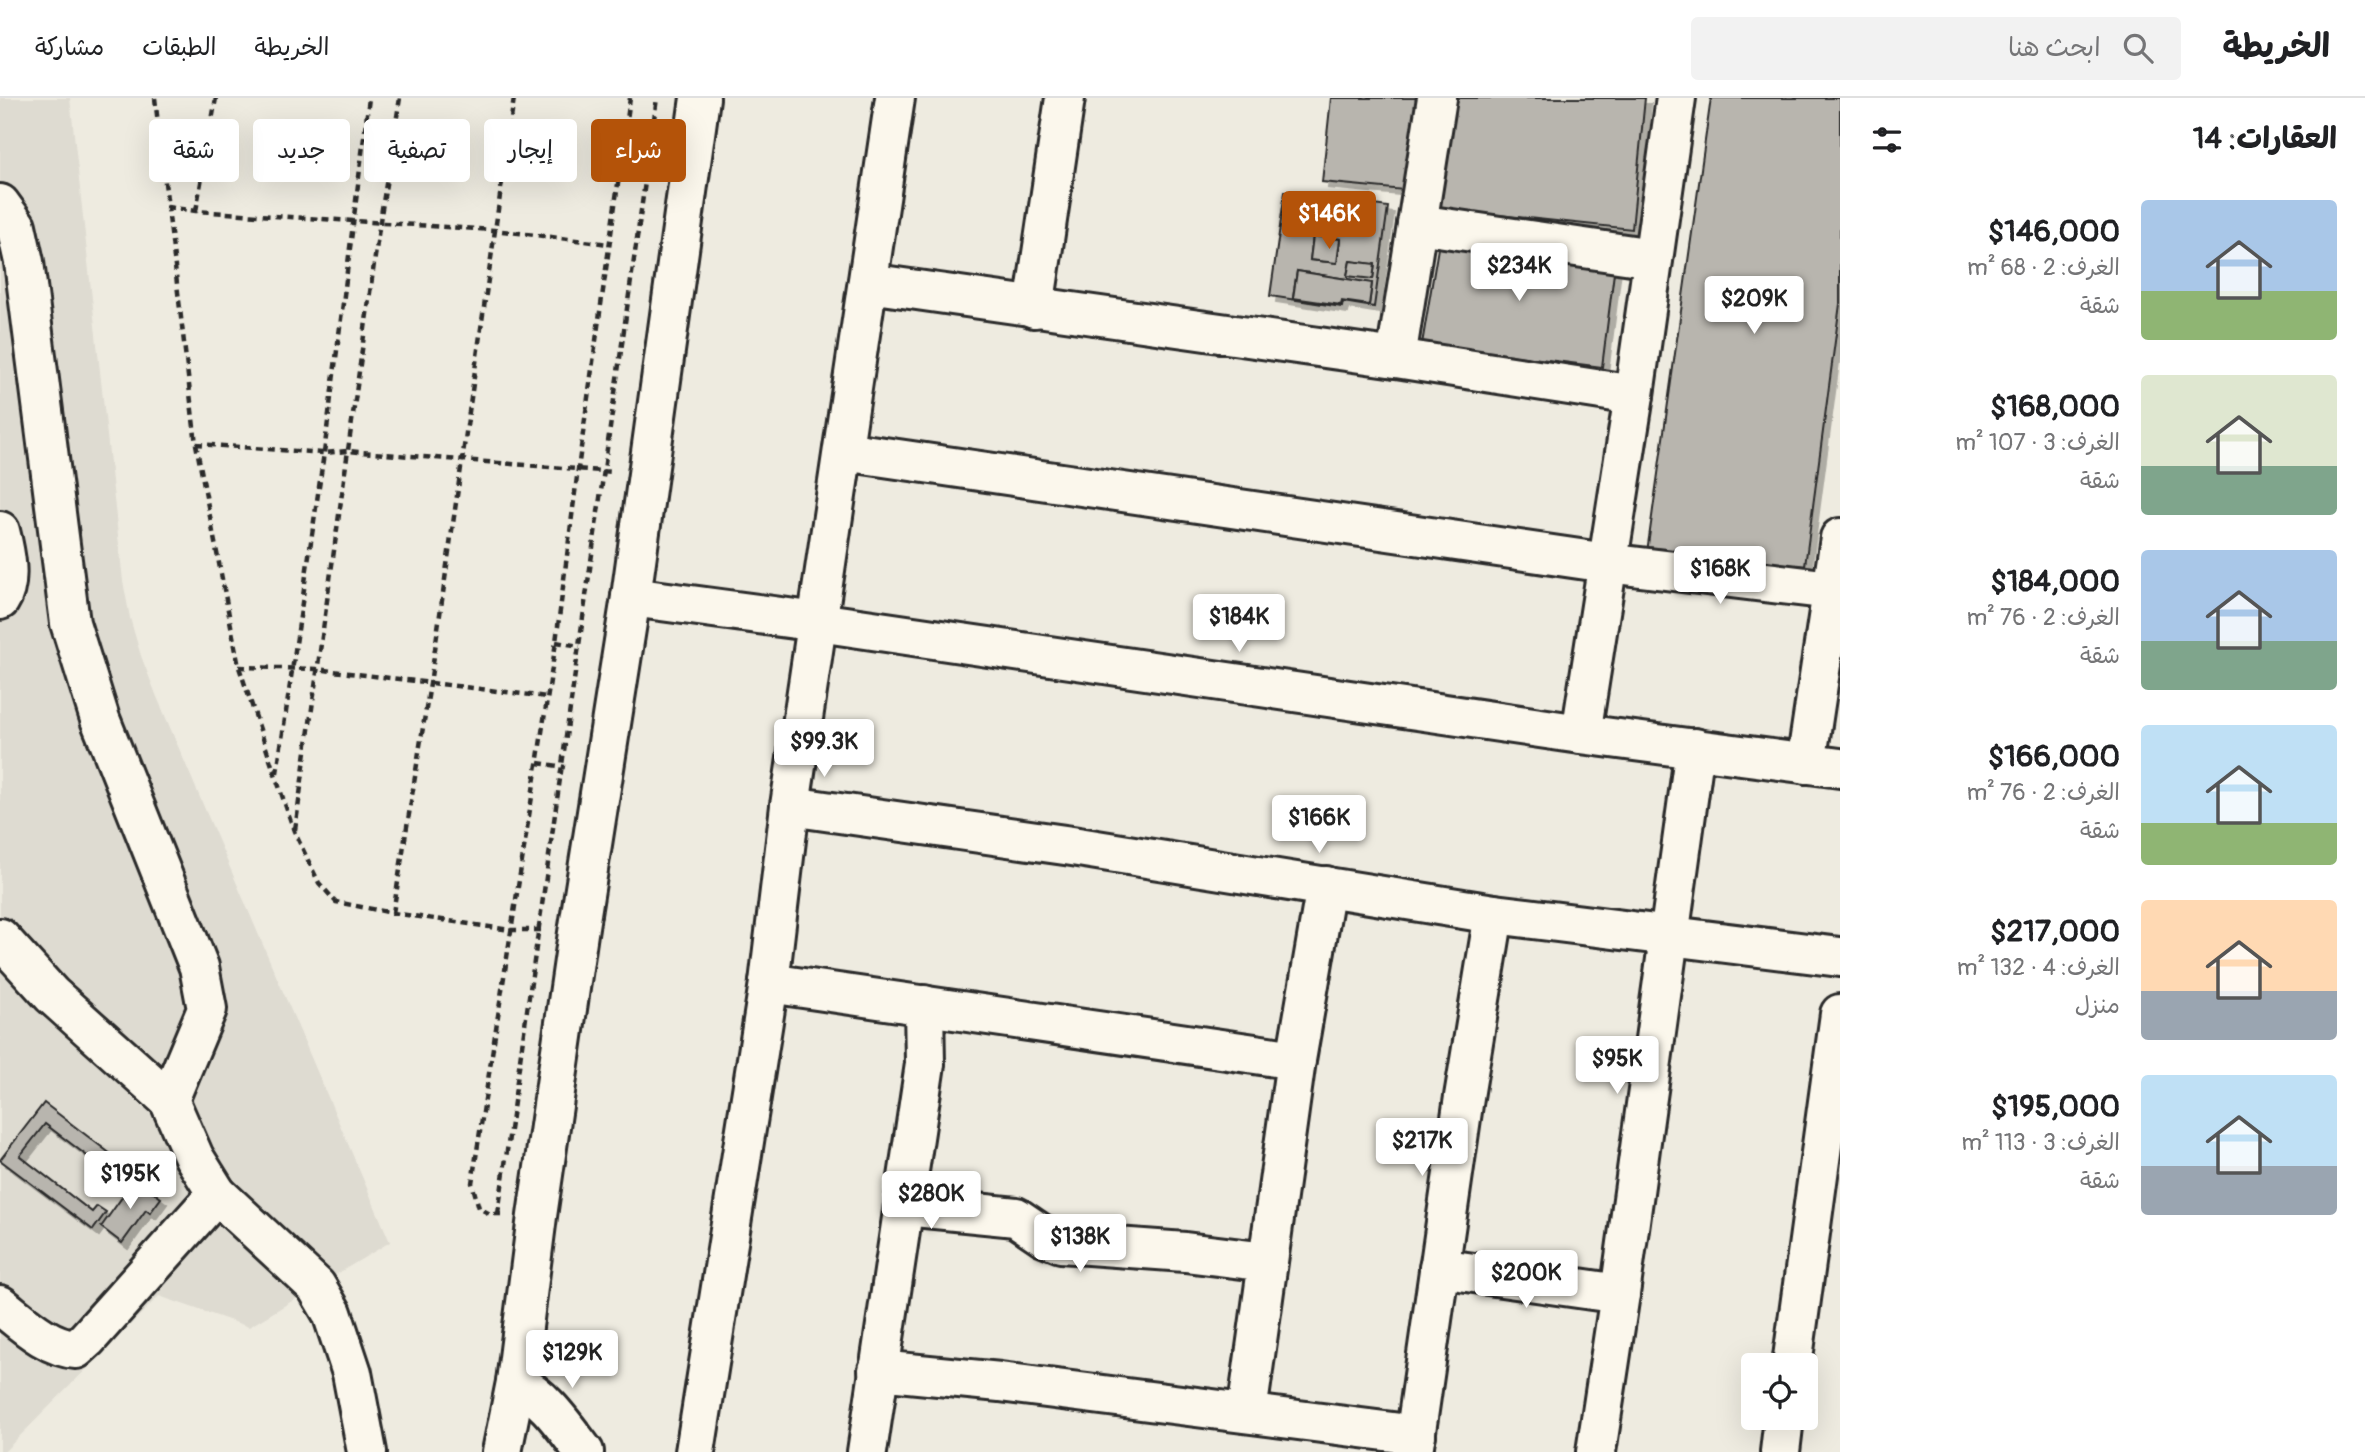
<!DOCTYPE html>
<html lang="ar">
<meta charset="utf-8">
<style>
body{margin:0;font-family:Pangolin,"Playpen Sans Arabic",sans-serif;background:#f2f2f2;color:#202124;direction:rtl;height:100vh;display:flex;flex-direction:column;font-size:26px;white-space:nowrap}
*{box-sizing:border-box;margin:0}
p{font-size:23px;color:#757577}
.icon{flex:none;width:38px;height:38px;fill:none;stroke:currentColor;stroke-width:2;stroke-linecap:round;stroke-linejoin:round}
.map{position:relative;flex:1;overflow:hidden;direction:ltr}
.sheet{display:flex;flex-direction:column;background:#fff;width:525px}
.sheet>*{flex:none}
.hud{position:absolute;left:21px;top:21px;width:665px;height:63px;direction:rtl;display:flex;gap:14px}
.buttons{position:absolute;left:1741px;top:1255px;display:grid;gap:14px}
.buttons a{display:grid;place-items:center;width:77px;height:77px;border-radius:7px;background:#fff;box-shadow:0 7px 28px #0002;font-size:35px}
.price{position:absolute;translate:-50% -60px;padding:0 16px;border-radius:7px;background:#fff;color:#222;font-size:23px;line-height:46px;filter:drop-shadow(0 2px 4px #0008)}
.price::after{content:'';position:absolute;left:50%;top:42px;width:21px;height:16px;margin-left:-10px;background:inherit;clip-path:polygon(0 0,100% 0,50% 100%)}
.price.on{background:#b45309;color:#fff}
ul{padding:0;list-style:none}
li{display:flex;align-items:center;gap:21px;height:175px;padding:0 28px}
li span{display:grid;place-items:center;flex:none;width:196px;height:140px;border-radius:7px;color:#555}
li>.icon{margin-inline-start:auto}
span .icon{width:84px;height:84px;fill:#fffc;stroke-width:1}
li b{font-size:30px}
h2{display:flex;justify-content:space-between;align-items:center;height:84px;padding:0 28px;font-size:30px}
.tag{padding:0 24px;border-radius:7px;background:#fff;box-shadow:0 7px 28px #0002;font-size:24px;line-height:63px}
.tag.on{background:#b45309;color:#fff}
header{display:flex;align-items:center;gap:42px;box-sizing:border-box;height:98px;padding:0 35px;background:#fff;border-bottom:2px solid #e0e0e0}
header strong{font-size:33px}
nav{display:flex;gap:38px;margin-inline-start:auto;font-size:24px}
.search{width:490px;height:63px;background:#f2f2f2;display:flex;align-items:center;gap:18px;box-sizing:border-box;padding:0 24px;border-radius:7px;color:#757577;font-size:26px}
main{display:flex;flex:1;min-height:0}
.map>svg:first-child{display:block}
.built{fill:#dedbd1}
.building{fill:#b8b5ae;stroke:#2b2b2b;stroke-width:2;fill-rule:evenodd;filter:url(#shadow)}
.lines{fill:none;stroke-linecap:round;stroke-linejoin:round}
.minor-casing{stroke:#2b2b2b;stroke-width:44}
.path{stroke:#2b2b2b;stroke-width:4.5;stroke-dasharray:7 5;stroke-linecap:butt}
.minor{stroke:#fbf7ec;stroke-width:38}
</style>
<header>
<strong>الخريطة</strong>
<div class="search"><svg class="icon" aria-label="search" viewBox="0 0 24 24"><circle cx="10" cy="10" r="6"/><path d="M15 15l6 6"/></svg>ابحث هنا</div>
<nav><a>الخريطة</a><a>الطبقات</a><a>مشاركة</a></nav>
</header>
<main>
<section class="sheet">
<h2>العقارات: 14<svg class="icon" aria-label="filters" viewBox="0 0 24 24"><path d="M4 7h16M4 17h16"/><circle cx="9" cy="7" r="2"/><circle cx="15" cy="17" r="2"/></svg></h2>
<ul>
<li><span style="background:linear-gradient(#a9c7e8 65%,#8fb573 0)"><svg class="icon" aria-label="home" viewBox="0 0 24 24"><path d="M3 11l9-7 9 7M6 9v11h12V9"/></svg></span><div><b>$146,000</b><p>الغرف: 2 · 68 m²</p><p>شقة</p></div></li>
<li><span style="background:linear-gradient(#dfe7d0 65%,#7fa58c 0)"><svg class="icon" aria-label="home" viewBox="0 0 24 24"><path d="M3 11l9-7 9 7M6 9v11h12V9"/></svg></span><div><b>$168,000</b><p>الغرف: 3 · 107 m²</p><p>شقة</p></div></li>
<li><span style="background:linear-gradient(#a9c7e8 65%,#7fa58c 0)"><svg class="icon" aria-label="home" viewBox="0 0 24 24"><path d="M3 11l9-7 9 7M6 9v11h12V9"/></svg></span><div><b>$184,000</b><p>الغرف: 2 · 76 m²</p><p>شقة</p></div></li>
<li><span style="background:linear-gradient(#bfe0f5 70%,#8fb573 0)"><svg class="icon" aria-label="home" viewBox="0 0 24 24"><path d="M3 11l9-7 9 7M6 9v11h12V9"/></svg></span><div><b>$166,000</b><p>الغرف: 2 · 76 m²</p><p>شقة</p></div></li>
<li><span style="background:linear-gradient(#ffd9b3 65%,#9aa5b1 0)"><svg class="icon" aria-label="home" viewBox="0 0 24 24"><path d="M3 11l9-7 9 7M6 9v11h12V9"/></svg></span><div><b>$217,000</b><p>الغرف: 4 · 132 m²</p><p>منزل</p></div></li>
<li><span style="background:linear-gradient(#bfe0f5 65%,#9aa5b1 0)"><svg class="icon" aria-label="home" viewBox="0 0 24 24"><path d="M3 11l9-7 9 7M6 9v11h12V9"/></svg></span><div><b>$195,000</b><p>الغرف: 3 · 113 m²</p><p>شقة</p></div></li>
</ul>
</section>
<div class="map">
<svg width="1840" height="1354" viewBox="0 0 1840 1354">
<defs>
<filter id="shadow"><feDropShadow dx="6" dy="6" stdDeviation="0" flood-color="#0004"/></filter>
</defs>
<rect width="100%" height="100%" fill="#eeebe0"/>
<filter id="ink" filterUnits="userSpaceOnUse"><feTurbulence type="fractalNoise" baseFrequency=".0143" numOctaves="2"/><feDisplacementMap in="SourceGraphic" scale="14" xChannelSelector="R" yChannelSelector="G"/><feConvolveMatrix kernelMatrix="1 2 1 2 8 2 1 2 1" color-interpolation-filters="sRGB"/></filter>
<g filter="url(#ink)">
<polygon class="built" points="0,0 70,0 123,483 130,520 141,558 157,599 390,1144 249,1229 159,1198 4,1354 0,1354"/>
<g class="building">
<polygon points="1331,0 1424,0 1414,93 1322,84"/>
<polygon points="1445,0 1645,0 1632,131 1433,110"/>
<polygon points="1711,0 1840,0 1840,206 1805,468 1647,454"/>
<path d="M 1285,94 L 1388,109 L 1374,209 L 1343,204 L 1342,209 L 1270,198 ZM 1331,107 L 1357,110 L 1355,134 L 1328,132 ZM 1313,138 L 1340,141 L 1337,165 L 1310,162 ZM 1350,163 L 1375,166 L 1373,181 L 1347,178 ZM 1297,173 L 1372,185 L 1369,207 L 1342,203 L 1341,207 L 1293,200 Z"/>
<polygon points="1331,107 1357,110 1355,134 1328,132"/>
<polygon points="1313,138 1340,141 1337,165 1310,162"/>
<polygon points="1440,138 1615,167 1602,269 1422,246"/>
<polygon points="1350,163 1375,166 1373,181 1347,178"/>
<polygon points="1297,173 1372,185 1369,207 1342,203 1341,207 1293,200"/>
<polygon points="44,1005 137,1076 128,1089 45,1026 20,1058 92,1114 97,1108 106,1114 93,1132 0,1062"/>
<polygon points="135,1081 161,1100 150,1115 146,1112 122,1145 101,1129"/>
</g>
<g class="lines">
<defs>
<g id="minor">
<polyline points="0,106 16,128 24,164 70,525 100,621 199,869 207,911 169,1002 194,1059 217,1096 316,1188 332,1215 352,1275 367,1354"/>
<polyline points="1417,126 1653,160"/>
<polyline points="868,185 1396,260 1634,297"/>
<polyline points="1034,210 1065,0"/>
<polyline points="1396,260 1437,0"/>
<polyline points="843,353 1607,465 1840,493"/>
<path d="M 0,433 C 5,453 12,484 0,502"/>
<polyline points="631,499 818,524 1581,636 1840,670"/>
<polyline points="1581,636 1634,297 1676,0"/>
<polyline points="1806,666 1840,440"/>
<polyline points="790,708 1072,748 1494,816 1840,859"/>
<polyline points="0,840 52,897 169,1002"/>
<polyline points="769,885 1296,962"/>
<polyline points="905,1108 1016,1119 1044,1138 1061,1145 1185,1154 1267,1164"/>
<polyline points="1439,1170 1620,1196"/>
<path d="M 0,1207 C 22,1224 47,1249 76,1251 L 87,1241 L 217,1096"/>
<polyline points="1792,1267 1840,916"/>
<polyline points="878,1272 1000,1284 1416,1337"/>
<path d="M 516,1284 C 545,1299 564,1328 584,1354"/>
<polyline points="1247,1315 1296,962 1326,788"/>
<polyline points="502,1354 516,1284 537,1118 578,835 631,499 700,0"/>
<polyline points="695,1354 769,885 790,708 895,0"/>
<polyline points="867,1354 925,966 924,907"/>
<polyline points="1413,1354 1464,999 1494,816"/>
<polyline points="1596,1354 1620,1196 1695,650"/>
<polyline points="1780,1354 1784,1320"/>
</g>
</defs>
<use href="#minor" class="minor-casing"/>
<g class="path">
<polyline points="155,0 196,346 239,569 294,733 319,785 336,804 393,815 511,832 541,832"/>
<polyline points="167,109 196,113 494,132 609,146"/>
<polyline points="196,113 216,0"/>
<polyline points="196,346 324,355 347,353 614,374"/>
<polyline points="556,544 580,548"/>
<polyline points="239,569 316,571 547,599"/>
<polyline points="538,665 565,669"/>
<polyline points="277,675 324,355 369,0"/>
<polyline points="295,732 380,123 400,0"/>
<polyline points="393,815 430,586 514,0"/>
<polyline points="498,1116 657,0"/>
<polyline points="501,1116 490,1116 479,1110 472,1085 556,544 578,371 630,0"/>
</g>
<use href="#minor" class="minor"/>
</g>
</g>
</svg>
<div class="buttons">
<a><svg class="icon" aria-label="locate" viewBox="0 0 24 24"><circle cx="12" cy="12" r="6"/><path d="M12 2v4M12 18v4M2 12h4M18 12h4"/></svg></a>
</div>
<b class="price on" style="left:1329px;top:153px">$146K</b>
<b class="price" style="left:1519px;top:205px">$234K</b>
<b class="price" style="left:1754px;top:238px">$209K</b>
<b class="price" style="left:1720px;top:508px">$168K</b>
<b class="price" style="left:1239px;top:556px">$184K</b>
<b class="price" style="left:824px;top:681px">$99.3K</b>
<b class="price" style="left:1319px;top:757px">$166K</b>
<b class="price" style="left:1617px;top:998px">$95K</b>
<b class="price" style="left:1422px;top:1080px">$217K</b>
<b class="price" style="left:130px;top:1113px">$195K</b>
<b class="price" style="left:931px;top:1133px">$280K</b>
<b class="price" style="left:1080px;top:1176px">$138K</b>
<b class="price" style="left:1526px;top:1212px">$200K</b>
<b class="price" style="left:572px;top:1292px">$129K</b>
<div class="hud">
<a class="tag on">شراء</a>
<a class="tag">إيجار</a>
<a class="tag">تصفية</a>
<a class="tag">جديد</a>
<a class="tag">شقة</a>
</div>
</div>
</main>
